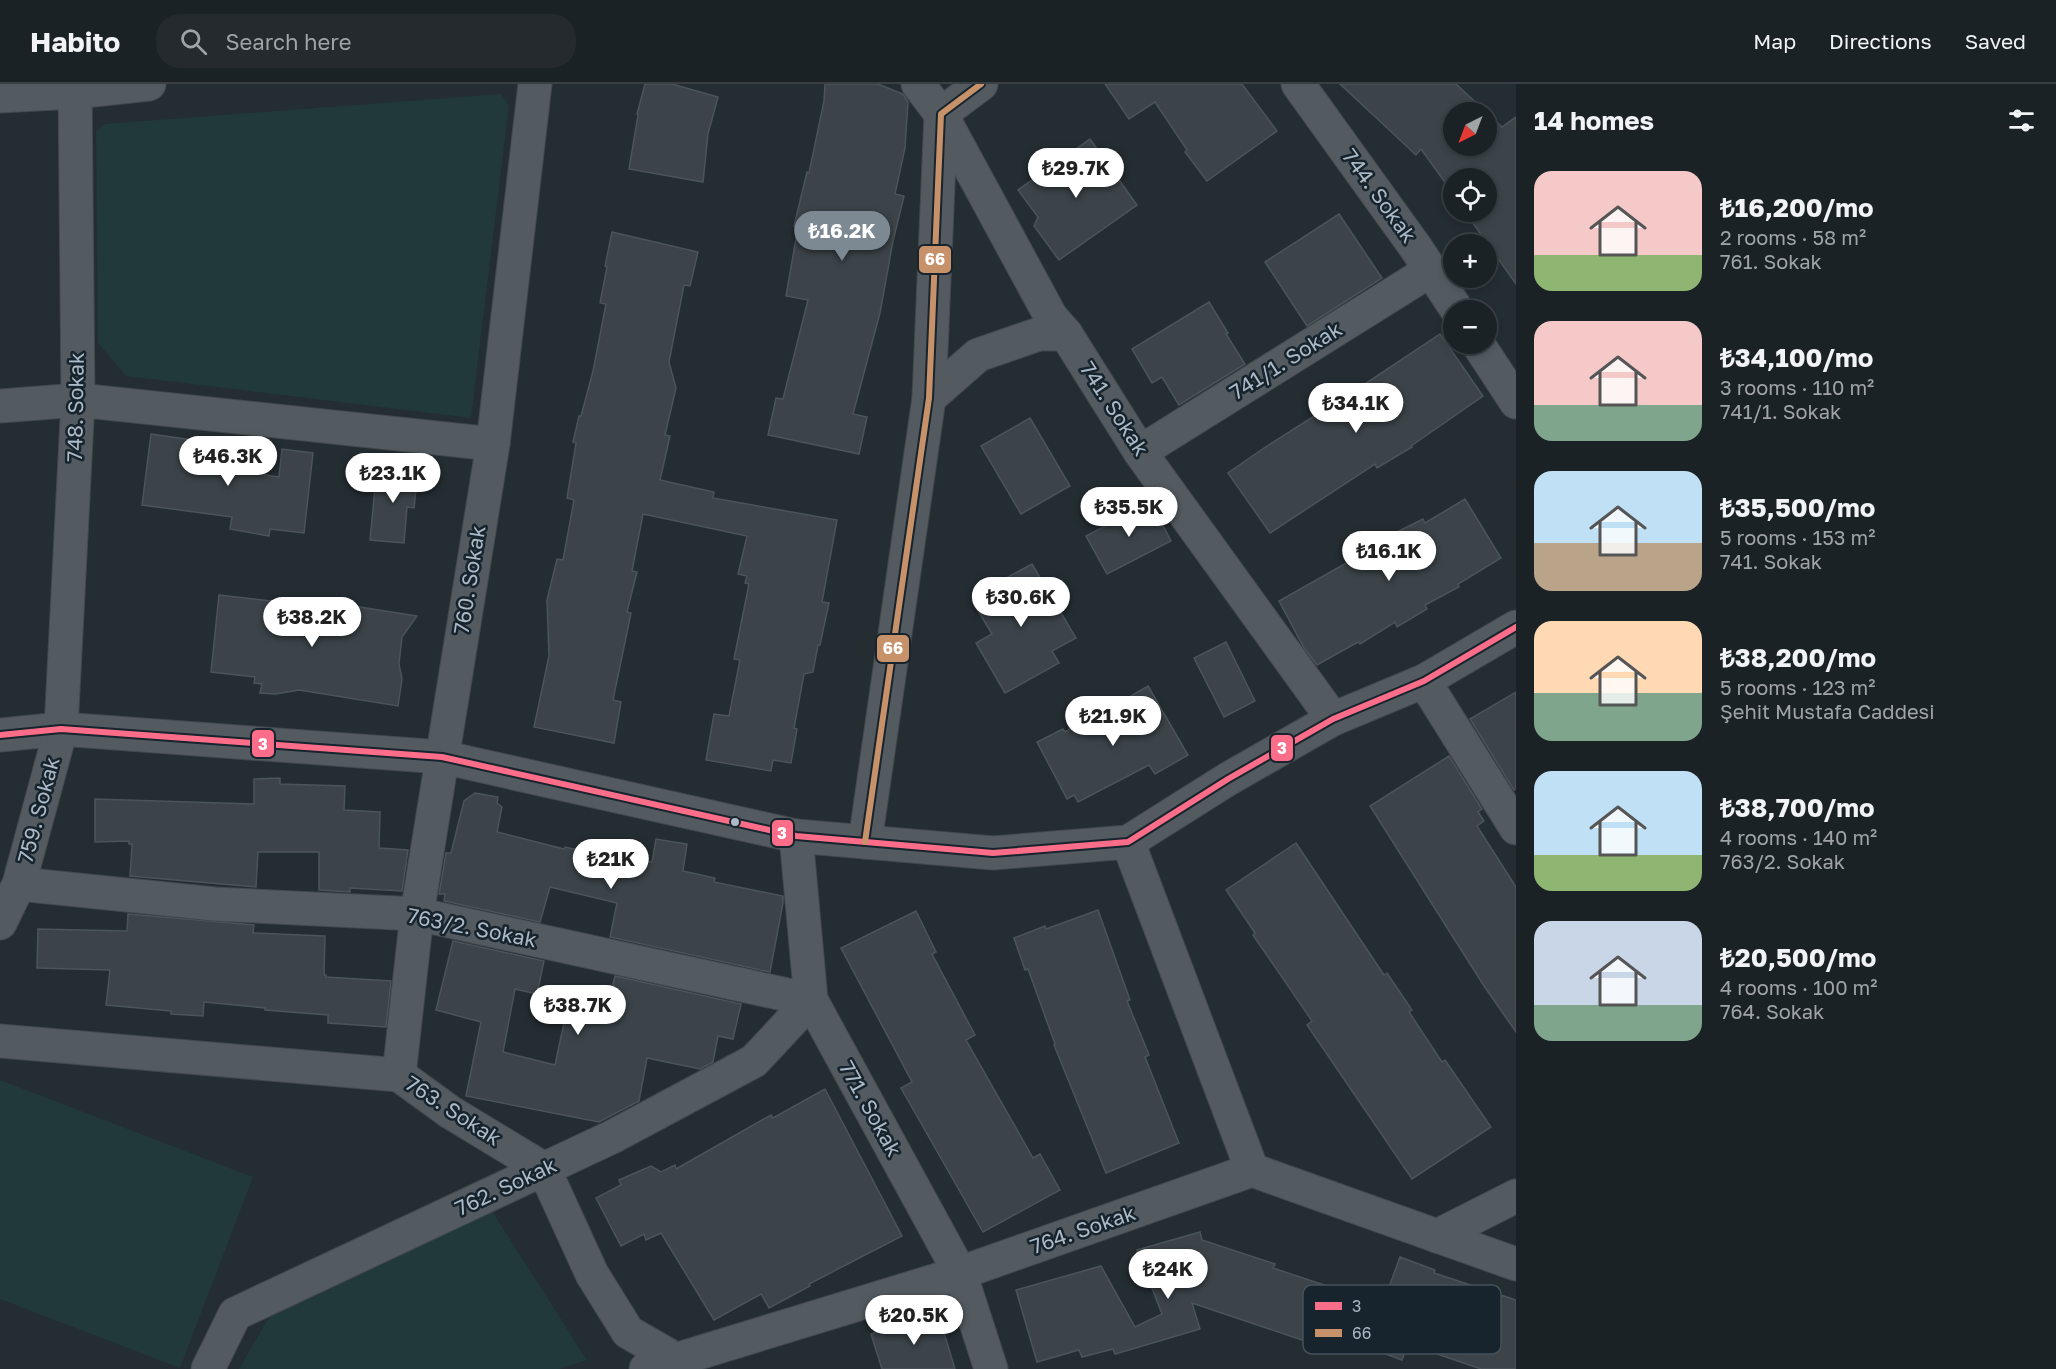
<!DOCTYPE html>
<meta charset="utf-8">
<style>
body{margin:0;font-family:"Golos Text",sans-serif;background:#242a2e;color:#f1f3f6;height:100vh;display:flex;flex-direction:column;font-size:22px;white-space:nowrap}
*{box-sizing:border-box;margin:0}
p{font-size:20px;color:#a0a4a7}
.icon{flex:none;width:33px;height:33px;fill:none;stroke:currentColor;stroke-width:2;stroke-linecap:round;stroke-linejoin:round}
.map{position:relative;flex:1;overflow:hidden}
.side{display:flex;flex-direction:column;background:#1b2226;width:540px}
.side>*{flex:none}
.needle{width:39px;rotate:222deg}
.buttons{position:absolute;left:1443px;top:18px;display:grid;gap:12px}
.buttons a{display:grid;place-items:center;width:54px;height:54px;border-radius:50%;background:#1b2226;box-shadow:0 3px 9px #0003,0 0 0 2px #393f43;font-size:30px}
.price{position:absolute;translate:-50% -51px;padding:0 14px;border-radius:21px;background:#fff;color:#222;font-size:20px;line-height:39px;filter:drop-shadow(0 2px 3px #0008)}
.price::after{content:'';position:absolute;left:50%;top:36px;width:18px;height:14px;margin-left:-9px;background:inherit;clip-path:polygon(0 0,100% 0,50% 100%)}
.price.selected{background:#7c8992;color:#fff}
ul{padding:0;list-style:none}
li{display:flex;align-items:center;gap:18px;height:150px;padding:0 18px}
li span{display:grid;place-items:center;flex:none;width:168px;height:120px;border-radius:18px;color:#555}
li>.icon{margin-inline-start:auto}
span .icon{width:72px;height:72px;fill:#fffc;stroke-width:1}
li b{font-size:26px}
h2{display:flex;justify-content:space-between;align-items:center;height:72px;padding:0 18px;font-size:26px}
header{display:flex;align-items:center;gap:36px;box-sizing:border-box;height:84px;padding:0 30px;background:#1b2226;border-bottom:2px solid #393f43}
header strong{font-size:28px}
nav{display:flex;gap:33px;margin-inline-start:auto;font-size:21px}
.search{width:420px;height:54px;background:#242a2e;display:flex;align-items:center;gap:15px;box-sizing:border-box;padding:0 21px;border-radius:24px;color:#a0a4a7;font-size:22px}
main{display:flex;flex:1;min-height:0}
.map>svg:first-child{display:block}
.green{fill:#213938}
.building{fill:#3c4449;stroke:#4b545a;stroke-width:1.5;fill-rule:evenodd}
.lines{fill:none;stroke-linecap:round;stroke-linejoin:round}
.minor-casing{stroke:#42494d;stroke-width:35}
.minor{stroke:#535b61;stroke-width:33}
.bus-1-casing{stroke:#17242d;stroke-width:10}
.bus-2-casing{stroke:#17242d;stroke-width:10}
.bus-1{stroke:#fb6d88;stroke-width:6}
.bus-2{stroke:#c7916a;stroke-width:6}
.bus-dot{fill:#abbac6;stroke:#17242d;stroke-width:2}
.labels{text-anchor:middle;stroke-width:5;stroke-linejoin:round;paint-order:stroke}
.street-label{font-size:21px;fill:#abbac6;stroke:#17242d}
.key{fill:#17242d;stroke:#43515b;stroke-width:1.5}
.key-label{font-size:16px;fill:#abbac6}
.line-badge{stroke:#17242d;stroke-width:2}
.badge-label{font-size:16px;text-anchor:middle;font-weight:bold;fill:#fff}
</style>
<header>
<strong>Habito</strong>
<div class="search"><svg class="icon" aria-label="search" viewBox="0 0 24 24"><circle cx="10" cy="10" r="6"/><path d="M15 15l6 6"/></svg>Search here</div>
<nav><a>Map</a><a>Directions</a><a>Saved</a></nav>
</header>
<main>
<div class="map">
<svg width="1516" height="1285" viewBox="0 0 1516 1285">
<rect width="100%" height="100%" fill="#242d32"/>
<g class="green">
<polygon points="501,10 509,21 471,334 126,292 98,259 96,48 105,40"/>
<polygon points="0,996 253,1093 180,1284 0,1215"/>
<polygon points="490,1124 587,1276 559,1285 239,1285 266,1238 280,1224"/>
</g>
<g class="building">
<polygon points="645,0 672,0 718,13 708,50 703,98 629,85 638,31 637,30"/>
<polygon points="825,0 878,0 903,10 908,18 905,64 895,110 904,112 893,157 880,229 853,330 867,333 859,370 768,351 776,314 783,315 808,216 786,212 798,143 794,142 807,88 809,89 824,17"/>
<polygon points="1105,0 1242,0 1277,47 1207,97 1185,68 1187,66 1155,18 1129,35"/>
<path d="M 1340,0 L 1456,0 L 1502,43 L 1516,33 L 1516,200 L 1465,128 L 1486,128 L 1486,94 L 1454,94 L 1454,111 L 1421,65 L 1416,71 ZM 1454,28 L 1486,28 L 1486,62 L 1454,62 Z"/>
<polygon points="1090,55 1137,121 1059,176 1034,142 1038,133 1018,106"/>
<polygon points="1339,130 1382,194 1307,242 1265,178"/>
<polygon points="612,148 698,168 690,202 684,201 669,278 676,304 665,351 670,352 660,396 714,408 713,414 837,436 822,518 829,519 820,561 818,561 813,588 804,590 794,644 797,645 791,679 773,676 771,687 706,676 714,630 729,632 740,576 734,575 749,500 745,499 747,492 738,490 747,452 643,430 632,487 637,488 627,528 631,529 613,616 621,618 614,659 534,643 549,572 547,516 557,475 563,476 574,416 567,414 576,359 573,358 579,332 581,332 593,287 606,220 600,219 607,183 605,182"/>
<polygon points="1209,218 1228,249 1226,250 1245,280 1179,321 1162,293 1152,299 1132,265"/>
<polygon points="1440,250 1483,312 1411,362 1412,363 1377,384 1375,380 1270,449 1228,389 1264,364 1371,296"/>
<polygon points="1030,334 1070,402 1021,430 981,362"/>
<polygon points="151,350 206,358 203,382 279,393 282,365 313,369 304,449 270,445 269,452 230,445 232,433 142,421"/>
<polygon points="380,384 418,387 414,424 407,423 404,459 370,456 375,404 377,404"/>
<polygon points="1465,415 1501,474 1458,500 1459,503 1425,521 1427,525 1397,543 1395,538 1360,560 1358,558 1317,581 1304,564 1279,517 1357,473 1356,471 1383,455 1423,435 1425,439"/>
<polygon points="1151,418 1171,457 1107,490 1086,452"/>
<polygon points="1032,480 1076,554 1052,567 1059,579 1005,609 976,559 992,550 972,517 980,512 978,509"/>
<polygon points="219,511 321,523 321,517 417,532 402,553 399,580 402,595 398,622 299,606 276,610 260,609 262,600 254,599 255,593 211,588"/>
<polygon points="1226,558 1255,617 1224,633 1194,574"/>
<polygon points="1148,602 1188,671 1155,690 1149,681 1078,718 1074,711 1067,715 1037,658 1063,645 1065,648 1073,643 1074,645"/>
<polygon points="1516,608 1516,705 1514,706 1470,635"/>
<polygon points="1449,672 1482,725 1478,728 1484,737 1477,742 1516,803 1516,948 1484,902 1370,722"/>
<polygon points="280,694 280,700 345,702 344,726 380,728 379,764 408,766 402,807 350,804 350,808 319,806 319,768 258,768 256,803 130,792 132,760 129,760 129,757 95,758 95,715 254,720 254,695"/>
<polygon points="475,709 498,713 497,719 502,723 497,748 564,765 565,763 584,767 583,762 652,778 656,755 687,760 683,787 715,794 714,798 783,812 783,819 770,888 610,853 617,819 550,803 540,838 444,817 445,810 439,810 446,769 451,769 464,717"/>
<polygon points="1296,759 1384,891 1387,889 1412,926 1409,928 1442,978 1445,976 1491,1043 1412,1095 1307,941 1312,937 1253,851 1255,849 1226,806"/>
<polygon points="1098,826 1130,916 1127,917 1149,971 1145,973 1179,1059 1106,1089 1054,961 1055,960 1028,885 1025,886 1014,854 1045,842 1046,845"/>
<polygon points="916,827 936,868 932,870 975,951 966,956 1033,1074 1040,1070 1060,1106 983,1148 901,1004 912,998 841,864"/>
<polygon points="128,830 254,841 253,849 325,852 324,891 326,891 326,893 391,897 386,943 328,939 328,931 265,926 265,924 204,918 203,932 171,930 171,927 106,921 110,886 37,884 38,845 127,847"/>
<polygon points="453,857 544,877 537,910 515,905 503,968 555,981 568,920 606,928 615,892 741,920 733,955 718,952 713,978 700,985 647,974 639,1017 599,1038 466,1012 481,938 436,926"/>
<polygon points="825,1005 902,1152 809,1200 810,1202 769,1224 761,1210 714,1236 661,1149 646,1156 644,1150 621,1162 596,1114 621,1101 619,1096 651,1082 661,1088 675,1081 676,1085 771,1031 773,1034"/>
<polygon points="1200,1148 1202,1156 1275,1180 1273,1184 1327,1202 1308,1258 1192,1219 1200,1245 1115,1270 1113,1265 1082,1273 1079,1266 1037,1278 1016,1206 1101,1182 1135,1243 1162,1230 1137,1166"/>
<polygon points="1400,1173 1435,1186 1434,1189 1516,1216 1516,1285 1481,1285 1408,1260 1402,1276 1367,1263"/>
<polygon points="938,1229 955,1285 882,1285 871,1250"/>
</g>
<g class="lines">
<defs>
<g id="minor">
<polyline points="918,0 941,30 1051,233 1066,250 1140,368 1333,635"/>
<polyline points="1298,0 1416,164 1457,226"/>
<polyline points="0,12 75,8 149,0"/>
<polyline points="1478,260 1516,318"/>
<polyline points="929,314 978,271 1039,250 1066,250"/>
<polyline points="0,322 78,316 493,360"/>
<polyline points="1140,368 1431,186"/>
<polyline points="1424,597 1516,744"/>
<polyline points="0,651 61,645 442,673 796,752 993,769 1128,758 1228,695 1333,635 1424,597 1516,543"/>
<polyline points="796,752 811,916 960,1189 991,1285"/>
<polyline points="865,758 929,314 941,30 981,0"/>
<polyline points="1128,758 1252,1086"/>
<polyline points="19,800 215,820 417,830 811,916"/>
<polyline points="0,839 19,800 61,645 78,316 75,0"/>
<polyline points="0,957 399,991 450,1028 544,1085 592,1190 628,1248 675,1275 678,1285"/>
<polyline points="399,991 417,830 493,360 535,0"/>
<polyline points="1437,1152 1516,1112"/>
<polyline points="208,1285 235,1230 612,1053 754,977 811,916"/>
<polyline points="646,1285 960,1189 1252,1086 1516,1180"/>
</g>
</defs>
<use href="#minor" class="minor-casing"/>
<use href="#minor" class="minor"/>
<defs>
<polyline id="bus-1" points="0,651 61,645 442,673 796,752 993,769 1128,758 1228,695 1333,635 1424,597 1516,543"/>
<polyline id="bus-2" points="865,758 929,314 941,30 981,0"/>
</defs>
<use href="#bus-1" class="bus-1-casing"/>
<use href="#bus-2" class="bus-2-casing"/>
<use href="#bus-1" class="bus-1"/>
<use href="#bus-2" class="bus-2"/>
</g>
<circle class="bus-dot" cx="735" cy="738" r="5"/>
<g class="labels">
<g class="street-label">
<text transform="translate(1379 112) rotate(54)" y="7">744. Sokak</text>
<text transform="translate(1286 277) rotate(-32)" y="7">741/1. Sokak</text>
<text transform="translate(76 323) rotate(-89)" y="7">748. Sokak</text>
<text transform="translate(1114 325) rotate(57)" y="7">741. Sokak</text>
<text transform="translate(470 496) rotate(-81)" y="7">760. Sokak</text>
<text transform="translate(39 726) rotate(-75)" y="7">759. Sokak</text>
<text transform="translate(472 844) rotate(11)" y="7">763/2. Sokak</text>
<text transform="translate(870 1025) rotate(61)" y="7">771. Sokak</text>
<text transform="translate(453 1027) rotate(33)" y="7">763. Sokak</text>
<text transform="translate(506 1103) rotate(-25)" y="7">762. Sokak</text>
<text transform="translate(1083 1146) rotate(-19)" y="7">764. Sokak</text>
</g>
</g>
<rect x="1303" y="1201" width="198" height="69" rx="9" class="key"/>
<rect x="1315" y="1218" width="27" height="8" fill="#fb6d88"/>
<rect x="1315" y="1245" width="27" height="8" fill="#c7916a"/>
<g class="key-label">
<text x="1352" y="1228">3</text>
<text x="1352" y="1255">66</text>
</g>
<g class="line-badge">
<rect x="918" y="161" width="34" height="29" rx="6" fill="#c7916a"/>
<rect x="876" y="550" width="34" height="29" rx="6" fill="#c7916a"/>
<rect x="251" y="645" width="24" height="29" rx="6" fill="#fb6d88"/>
<rect x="1270" y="650" width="24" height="28" rx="6" fill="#fb6d88"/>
<rect x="771" y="735" width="23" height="28" rx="6" fill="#fb6d88"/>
</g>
<g class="badge-label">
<text x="935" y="181">66</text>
<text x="893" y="570">66</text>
<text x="263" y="666">3</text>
<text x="1282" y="670">3</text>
<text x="782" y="755">3</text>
</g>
</svg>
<div class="buttons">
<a><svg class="needle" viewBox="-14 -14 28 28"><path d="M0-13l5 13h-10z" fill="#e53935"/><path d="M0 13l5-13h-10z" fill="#a0a4a7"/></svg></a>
<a><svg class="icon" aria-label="locate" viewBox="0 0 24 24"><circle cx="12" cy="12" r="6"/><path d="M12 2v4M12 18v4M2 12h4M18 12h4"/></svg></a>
<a>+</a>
<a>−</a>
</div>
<b class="price" style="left:1076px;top:115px">₺29.7K</b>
<b class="price selected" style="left:842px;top:178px">₺16.2K</b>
<b class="price" style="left:1356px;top:350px">₺34.1K</b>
<b class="price" style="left:228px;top:403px">₺46.3K</b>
<b class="price" style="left:393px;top:420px">₺23.1K</b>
<b class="price" style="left:1129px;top:454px">₺35.5K</b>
<b class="price" style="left:1389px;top:498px">₺16.1K</b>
<b class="price" style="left:1021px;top:544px">₺30.6K</b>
<b class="price" style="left:312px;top:564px">₺38.2K</b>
<b class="price" style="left:1113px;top:663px">₺21.9K</b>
<b class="price" style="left:611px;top:806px">₺21K</b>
<b class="price" style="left:578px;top:952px">₺38.7K</b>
<b class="price" style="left:1168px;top:1216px">₺24K</b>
<b class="price" style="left:914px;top:1262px">₺20.5K</b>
</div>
<section class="side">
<h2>14 homes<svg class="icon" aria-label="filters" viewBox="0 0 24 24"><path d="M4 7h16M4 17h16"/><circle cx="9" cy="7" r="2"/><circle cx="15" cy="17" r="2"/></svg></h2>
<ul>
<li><span style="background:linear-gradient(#f6c9c9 70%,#8fb573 0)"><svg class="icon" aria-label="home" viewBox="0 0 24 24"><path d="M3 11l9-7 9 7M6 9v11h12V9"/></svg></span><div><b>₺16,200/mo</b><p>2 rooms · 58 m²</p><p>761. Sokak</p></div></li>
<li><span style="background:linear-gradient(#f6c9c9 70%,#7fa58c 0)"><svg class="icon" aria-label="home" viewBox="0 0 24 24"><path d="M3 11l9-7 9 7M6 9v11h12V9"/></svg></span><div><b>₺34,100/mo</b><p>3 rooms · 110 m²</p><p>741/1. Sokak</p></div></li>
<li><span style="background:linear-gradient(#bfe0f5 60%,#b9a48a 0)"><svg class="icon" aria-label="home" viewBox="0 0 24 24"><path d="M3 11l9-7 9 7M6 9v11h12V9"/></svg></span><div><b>₺35,500/mo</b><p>5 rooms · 153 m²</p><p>741. Sokak</p></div></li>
<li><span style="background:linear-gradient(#ffd9b3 60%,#7fa58c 0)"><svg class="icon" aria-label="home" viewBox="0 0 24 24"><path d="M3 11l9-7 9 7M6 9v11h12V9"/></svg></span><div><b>₺38,200/mo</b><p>5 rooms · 123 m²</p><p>Şehit Mustafa Caddesi</p></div></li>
<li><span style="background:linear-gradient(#bfe0f5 70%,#8fb573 0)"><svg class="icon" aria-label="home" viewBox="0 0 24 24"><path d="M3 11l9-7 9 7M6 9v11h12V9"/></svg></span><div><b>₺38,700/mo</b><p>4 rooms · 140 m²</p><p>763/2. Sokak</p></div></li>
<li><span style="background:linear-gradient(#c9d6e8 70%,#7fa58c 0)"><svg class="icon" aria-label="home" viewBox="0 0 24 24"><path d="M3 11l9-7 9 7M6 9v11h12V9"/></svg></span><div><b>₺20,500/mo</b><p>4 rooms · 100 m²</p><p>764. Sokak</p></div></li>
</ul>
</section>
</main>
